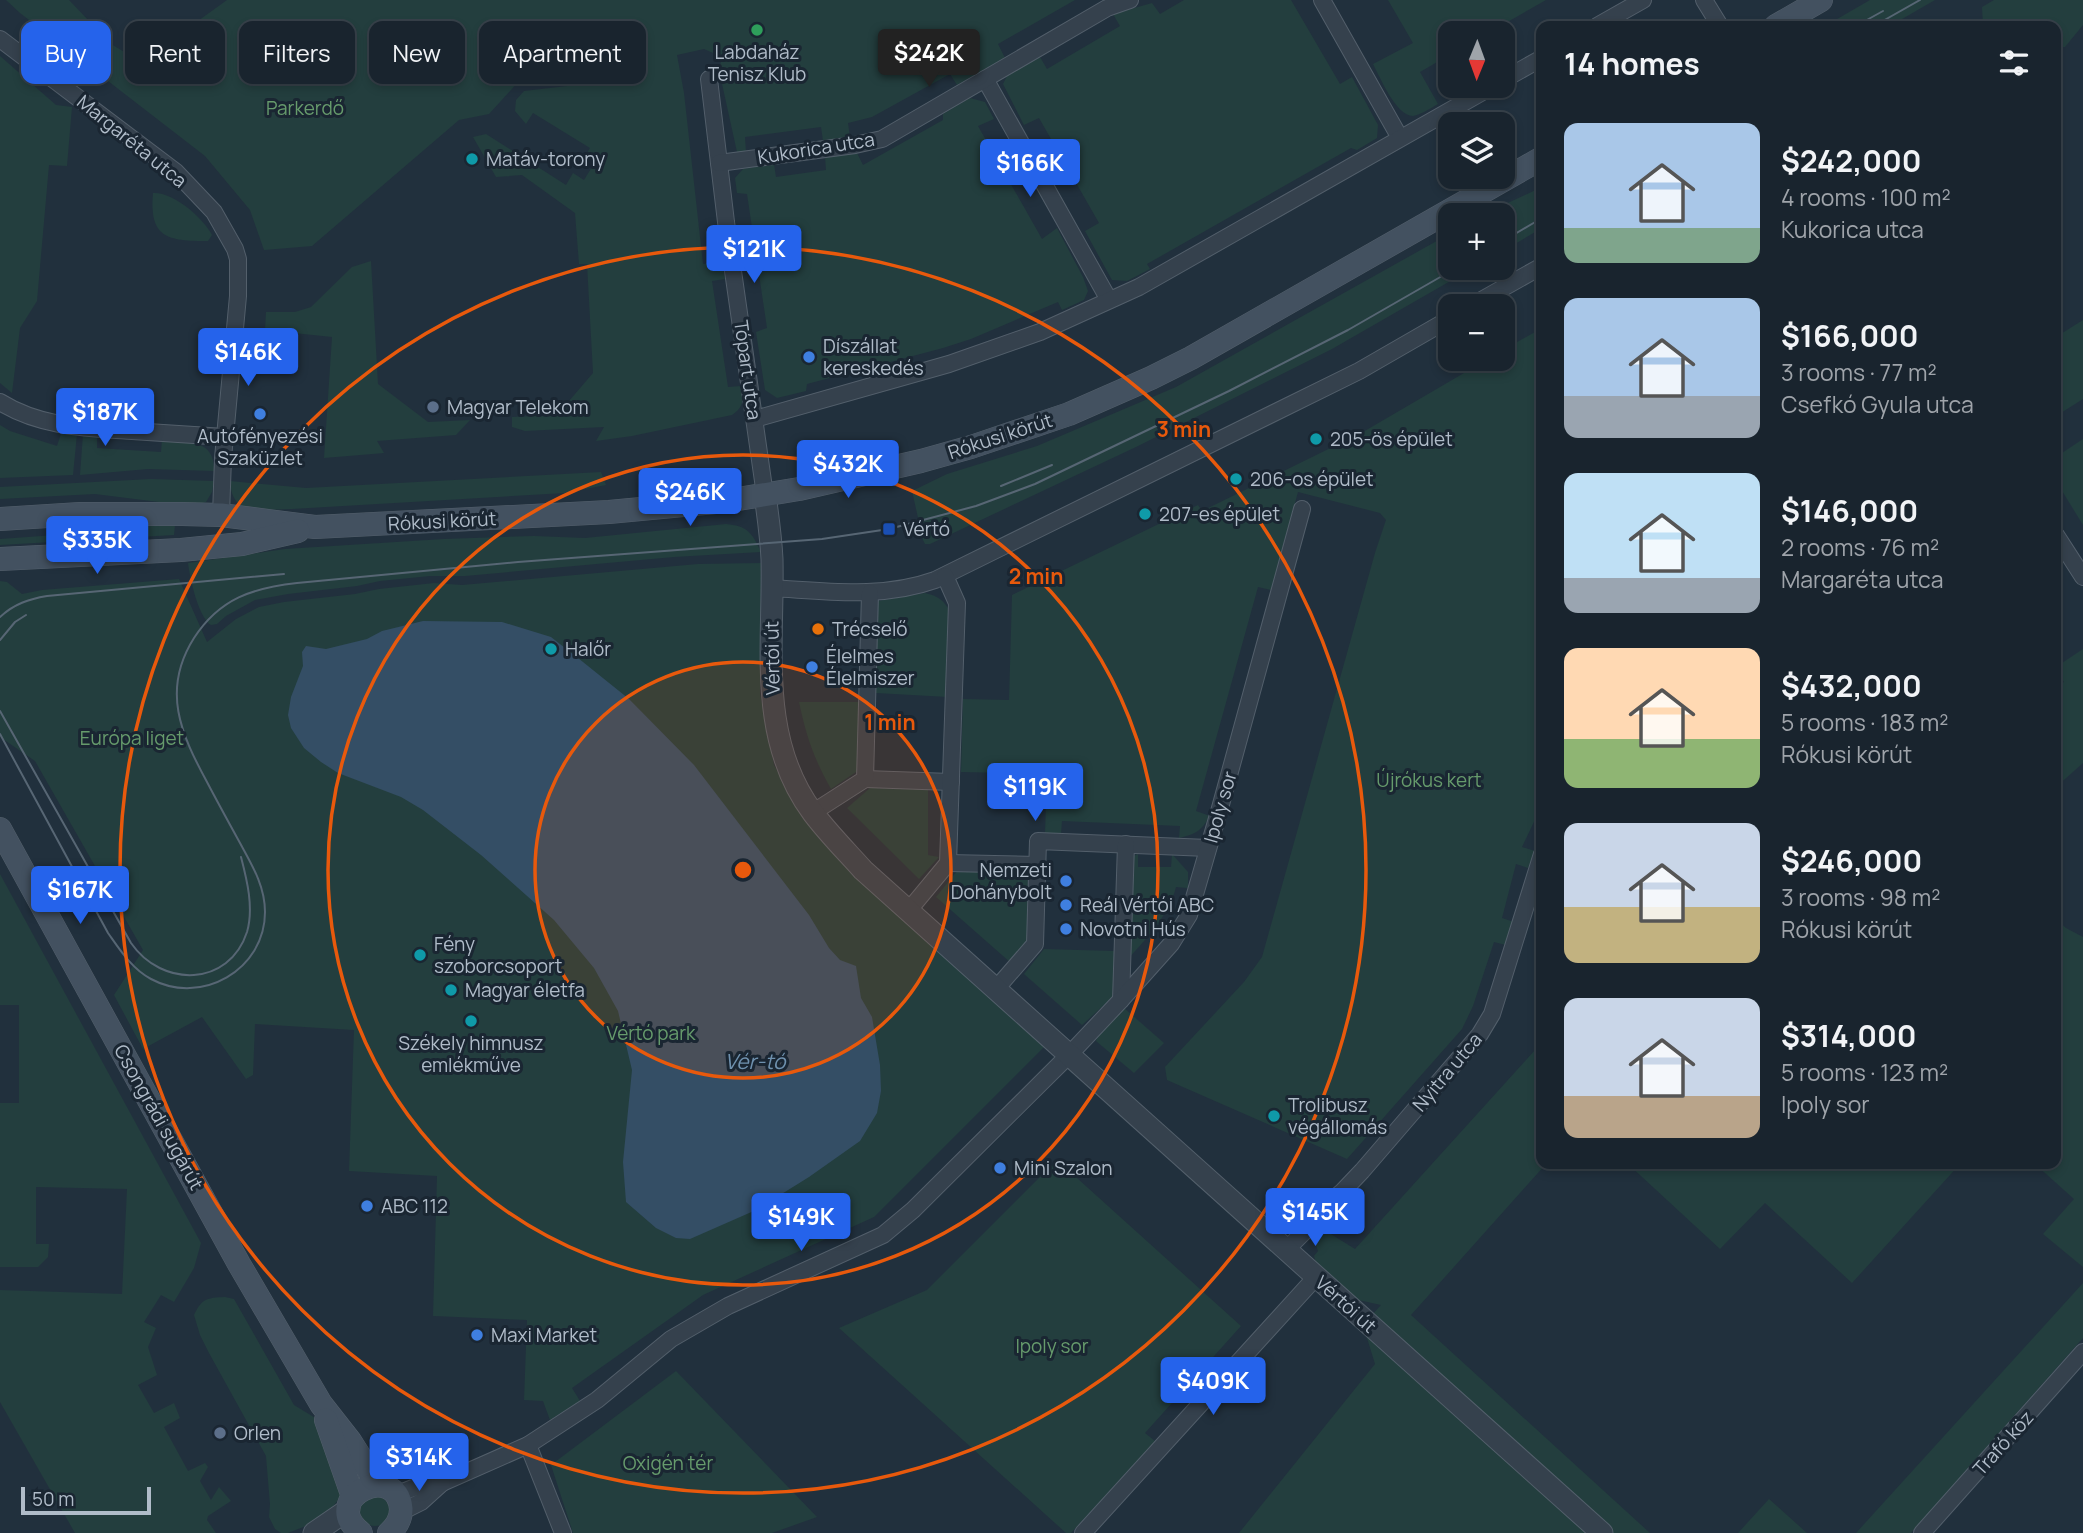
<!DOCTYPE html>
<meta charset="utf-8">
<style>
body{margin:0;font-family:Manrope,sans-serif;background:#222c36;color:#f1f3f6;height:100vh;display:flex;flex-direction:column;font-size:26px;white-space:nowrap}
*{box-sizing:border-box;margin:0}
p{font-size:23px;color:#9fa4aa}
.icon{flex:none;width:38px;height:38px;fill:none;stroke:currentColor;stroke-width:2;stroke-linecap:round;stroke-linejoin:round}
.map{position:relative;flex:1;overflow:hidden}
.details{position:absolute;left:1536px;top:21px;width:525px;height:1148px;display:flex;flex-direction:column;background:#19242e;border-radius:14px;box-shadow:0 4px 10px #0003,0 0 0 2px #37414a}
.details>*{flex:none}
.banner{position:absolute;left:21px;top:21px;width:665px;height:63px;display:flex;gap:14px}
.needle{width:46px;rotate:181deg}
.controls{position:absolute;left:1438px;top:21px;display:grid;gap:14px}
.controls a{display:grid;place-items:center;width:77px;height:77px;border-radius:14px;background:#19242e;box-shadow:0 4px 10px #0003,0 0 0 2px #37414a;font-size:35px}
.scale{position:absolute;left:21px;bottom:18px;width:130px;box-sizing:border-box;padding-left:7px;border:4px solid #b0bcc9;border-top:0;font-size:19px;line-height:24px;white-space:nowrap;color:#b0bcc9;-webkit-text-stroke:5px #1a2632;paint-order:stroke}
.price{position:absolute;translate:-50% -60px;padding:0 16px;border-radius:7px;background:#2563eb;color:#fff;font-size:23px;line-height:46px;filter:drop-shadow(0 2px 4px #0008)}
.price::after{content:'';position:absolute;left:50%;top:42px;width:21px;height:16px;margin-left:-10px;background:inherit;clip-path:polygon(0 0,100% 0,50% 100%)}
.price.active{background:#222;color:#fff}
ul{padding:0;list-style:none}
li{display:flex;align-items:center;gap:21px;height:175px;padding:0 28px}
li span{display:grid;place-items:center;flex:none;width:196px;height:140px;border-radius:14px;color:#555}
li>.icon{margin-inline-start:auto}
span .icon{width:84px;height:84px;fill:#fffc;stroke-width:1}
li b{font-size:30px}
h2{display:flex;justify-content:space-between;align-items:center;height:84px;padding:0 28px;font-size:30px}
.pill{padding:0 24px;border-radius:14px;background:#19242e;box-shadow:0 4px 10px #0003,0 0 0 2px #37414a;font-size:24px;line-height:63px}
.pill.active{background:#2563eb;color:#fff}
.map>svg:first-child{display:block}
.green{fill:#233e3e}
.water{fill:#344e65}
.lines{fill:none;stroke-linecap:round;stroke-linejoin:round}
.minor-casing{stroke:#535f6b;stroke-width:18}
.tertiary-casing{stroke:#535f6b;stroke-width:23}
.secondary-casing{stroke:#535f6b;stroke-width:24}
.minor{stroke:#35414d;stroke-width:16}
.tertiary{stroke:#35414d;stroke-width:21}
.secondary{stroke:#435160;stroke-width:23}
.tram{stroke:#576674;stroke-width:2}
.ring{fill:none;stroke:#e8590c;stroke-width:3.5}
.leisure-dot{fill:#2e9e5b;stroke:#1a2632;stroke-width:2.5}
.culture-dot{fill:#0f9aa8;stroke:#1a2632;stroke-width:2.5}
.shop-dot{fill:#3f7fe0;stroke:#1a2632;stroke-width:2.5}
.service-dot{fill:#5c6f8a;stroke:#1a2632;stroke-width:2.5}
.transit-dot{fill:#1a4fb4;stroke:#1a2632;stroke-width:2.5}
.food-dot{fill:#e8710a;stroke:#1a2632;stroke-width:2.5}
.labels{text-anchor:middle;stroke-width:6;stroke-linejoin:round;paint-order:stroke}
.poi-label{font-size:19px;fill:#b0bcc9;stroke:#1a2632;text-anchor:start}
.park-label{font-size:19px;fill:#669b6c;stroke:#1a2632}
.street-label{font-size:19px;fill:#b0bcc9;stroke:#1a2632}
.water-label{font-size:21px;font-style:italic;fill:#6f91ae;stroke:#1a2632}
.centre{fill:#e8590c;stroke:#1a2632;stroke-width:3.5}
.ring-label{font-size:21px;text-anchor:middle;font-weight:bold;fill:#e8590c;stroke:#1a2632;stroke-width:6;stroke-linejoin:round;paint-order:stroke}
</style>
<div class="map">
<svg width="2083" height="1533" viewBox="0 0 2083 1533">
<rect width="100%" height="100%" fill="#21303d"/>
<g class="green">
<path d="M 6,0 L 69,0 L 111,44 L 141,62 L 227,0 L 1075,0 L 998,44 L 1005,58 L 957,85 L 950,74 L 872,117 L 848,123 L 850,137 L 823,141 L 821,127 L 745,137 L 746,152 L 737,152 L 719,70 L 722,57 L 704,49 L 677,55 L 684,93 L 703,264 L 722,262 L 725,279 L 712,281 L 728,387 L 741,386 C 744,399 744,407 732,415 L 632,436 L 596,441 L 604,427 L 525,431 L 512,427 L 512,417 L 557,415 L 593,373 L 587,264 L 579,264 L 575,213 L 522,175 L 496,177 L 473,137 L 486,134 L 566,185 L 573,173 L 584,180 L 592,167 L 582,161 L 590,148 L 533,113 L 526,124 L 515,111 L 516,100 L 524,91 L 567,86 L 573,77 L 520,80 L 489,114 L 459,120 L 312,246 L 264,250 L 250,210 L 205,156 L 20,13 Z"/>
<polygon points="1184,0 1291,0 1340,84 1352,77 1378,125 1377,138 1357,150 1351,148 1147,264 1150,269 1127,281 1112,280 1085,231 1099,223 1039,118 1024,125 1003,84 1008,74 1040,57 1047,69 1120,26 1113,14 1152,3 1160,14"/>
<path d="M 1388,0 L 1546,0 L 1488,33 L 1451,33 L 1451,54 L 1420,72 L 1438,104 C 1431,108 1420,115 1413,116 C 1396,116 1380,77 1373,64 L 1413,43 Z"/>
<polygon points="1870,0 1935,0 1890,26 1825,26"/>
<polygon points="1994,0 2083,0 2083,25 2065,47 2056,47 2056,26 1983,26 1982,7"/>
<polygon points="0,56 56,105 72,107 67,166 49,165 37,301 20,328 12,393 0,383"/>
<polygon points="970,98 985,102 994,119 978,126 1042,239 1057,228 1083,277 1088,291 1084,300 1062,310 1058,302 971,339 943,348 807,384 806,391 777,398 765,390 756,332 767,328 747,194 737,193 735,178 743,169 774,164 776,177 826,170 825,157 857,153 863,165 943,120 943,114"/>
<polygon points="1542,187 1542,228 1503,251 1503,215 1482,215"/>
<path d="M 153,193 C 174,192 203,218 212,235 L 208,241 C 167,241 149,238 153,193 Z"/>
<polygon points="1451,233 1451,268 1473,268 1332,349 1136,447 930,544 925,544 923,540 912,491 947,474 1037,446 1176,387"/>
<polygon points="371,261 378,384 428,422 470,420 456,435 377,441 384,453 324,458 332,337 265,330 266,312 295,312 311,307 352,267"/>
<polygon points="2083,320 2083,399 2056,416 2056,337"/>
<path d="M 1542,328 L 1542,805 L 1522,847 L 1535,851 L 1528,868 L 1516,864 L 1502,918 L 1514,922 L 1506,945 L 1494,942 L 1473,1006 L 1462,1029 L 1347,1159 L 1167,1080 L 1165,1067 L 1244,982 L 1262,957 L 1375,553 L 1386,520 L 1380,513 L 1298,492 L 1271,590 L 1258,587 L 1196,811 L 1210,816 C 1201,831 1196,834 1179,838 L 1180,826 L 1062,821 L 1061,834 L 1045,833 L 1047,774 L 961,772 L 963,699 L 1009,700 L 1012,595 L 1198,505 L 1202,511 L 1363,432 L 1488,359 L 1503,359 L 1503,350 Z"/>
<polygon points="0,425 10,431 57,446 61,434 77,434 73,475 0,478"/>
<path d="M 83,434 L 97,436 L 97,448 L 161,452 L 162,440 C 187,443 215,438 214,471 L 148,469 L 80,475 Z"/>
<polygon points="2083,439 2083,525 2056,481 2056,457"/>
<path d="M 601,472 L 606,485 L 565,493 L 292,509 C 263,509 232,519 230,481 L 306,488 Z"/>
<polygon points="151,479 214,481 212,492 206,502 191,506 95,494 0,499 0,487"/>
<path d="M 726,524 C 747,526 752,532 761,552 L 674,557 L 465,576 L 430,576 L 380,581 L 357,586 L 288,594 L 255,600 L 226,616 L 217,624 L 211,625 C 198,617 190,578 188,563 L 285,549 L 444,539 L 534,536 L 585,538 Z"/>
<polygon points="146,525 175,525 174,535 0,545 0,539 97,532"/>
<polygon points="762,563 760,694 774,765 805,821 859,878 1044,1047 874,1217 703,1295 572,1388 580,1401 550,1420 543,1401 524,1400 527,1320 433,1316 437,1176 349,1171 354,1030 255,1024 253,1075 246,1079 202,1017 143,1049 114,995 143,950 35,761 0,737 0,581 7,582 22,594 42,590 179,579 207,642 236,619 259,607 284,602 355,594 379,589 434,583 462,585 698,564"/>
<path d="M 925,593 C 938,596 944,600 950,612 L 948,697 L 876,693 L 878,601 Z"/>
<polygon points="2083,649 2083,763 2056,787 2056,687 2064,682 2056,671 2056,667"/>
<path d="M 799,702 L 861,702 L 859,770 L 831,789 C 814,759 806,736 799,702 Z"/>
<polygon points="870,788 928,789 928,855 939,857 919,879 847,808"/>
<path d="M 1138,854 L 1138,867 L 1171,867 L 1172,854 L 1188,872 L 1188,888 L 1176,887 C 1169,915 1147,938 1128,959 L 1132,857 Z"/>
<polygon points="957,871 1028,874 1027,944 1011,963 936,897"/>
<polygon points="0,874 201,1243 194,1268 174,1302 161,1295 144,1322 156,1328 148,1347 157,1375 138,1385 154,1413 174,1403 180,1418 164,1427 188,1471 205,1463 208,1467 200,1481 211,1500 219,1487 231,1501 208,1516 207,1520 216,1533 75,1533 0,1402 0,1290 122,1294 127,1189 36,1187 36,1244 49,1244 48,1257 38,1267 0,1267 0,1103 19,1103 19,1005 0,1005"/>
<polygon points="2056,919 2066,928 2083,937 2083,1267 2043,1234 2074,1199 2035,1164 2056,1164"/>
<polygon points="1044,949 1114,951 1115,995 1082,1025 1024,974"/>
<polygon points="1124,1008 1164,1043 1134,1073 1096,1041 1099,1034"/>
<polygon points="1542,1038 1542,1164 1546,1164 1411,1315 1650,1533 1239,1533 1375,1364 1363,1325 1381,1305 1354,1299 1316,1263 1314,1256 1318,1251 1314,1239 1321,1228 1355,1249 1535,1050"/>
<polygon points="1057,1160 1241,1326 1145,1433 1155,1441 1071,1533 1066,1533 839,1328 927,1290"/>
<polygon points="1628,1164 1960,1164 1852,1283 1765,1203 1720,1249"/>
<polygon points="2083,1283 2083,1338 1911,1533 1856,1533"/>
<path d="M 225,1297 L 234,1299 L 294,1405 L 317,1419 L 339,1479 L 340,1497 L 329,1512 L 311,1524 L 288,1533 L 281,1533 L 275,1529 L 269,1517 L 270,1504 L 266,1456 L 209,1353 L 200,1335 L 194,1315 C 202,1298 207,1298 225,1297 Z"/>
<polygon points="676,1371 817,1517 772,1533 573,1533 551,1465"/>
<circle cx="375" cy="1511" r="15"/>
<polygon points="1769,1499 1807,1533 1738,1533"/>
</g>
<polygon class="water" points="423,621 502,622 551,637 583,662 629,699 694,765 809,915 829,948 840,960 856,966 861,998 872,1017 880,1065 881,1091 877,1113 860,1141 809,1177 756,1210 690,1239 676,1238 656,1228 626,1202 623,1162 632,1070 618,1011 594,968 554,920 481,855 423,810 401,797 338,773 321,762 304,748 291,728 288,715 291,697 303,666 302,652 306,646 326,649 367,639 382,631"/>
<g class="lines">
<defs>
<g id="minor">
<polyline points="1322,0 1400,138"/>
<polyline points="1704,0 1720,26"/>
<polyline points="1597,26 1643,0"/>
<polyline points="0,39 176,172 214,212 235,249 238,259 238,296 223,458 221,515"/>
<polyline points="709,79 726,222 765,495"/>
<polyline points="985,79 1109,300"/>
<polyline points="1503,80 1542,58"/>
<polyline points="719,163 855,145 882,139 1107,8 1130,0"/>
<polyline points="1471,306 1542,266"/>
<path d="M 0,402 C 40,427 86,428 132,431 C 163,433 194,435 225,437"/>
<polyline points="755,419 949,364 1040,332 1139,287 1493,86"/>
<polyline points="2056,535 2083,577"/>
<path d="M 771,588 C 827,591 882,599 935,580 L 1359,371 L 1451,318"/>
<polyline points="865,779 951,782"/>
<polyline points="812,813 865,779 870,593"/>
<polyline points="948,863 1037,865"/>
<polyline points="909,910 948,863 957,603 945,576"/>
<polyline points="996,989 1035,944 1038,841 1208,848"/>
<polyline points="1121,1000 1126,844"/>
<polyline points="1286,1250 1318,1218 1324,1207 1342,1192 1362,1171 1480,1034 1492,1014 1542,854"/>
<polyline points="528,1445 563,1533"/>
<polyline points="395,1495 413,1488 442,1483 528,1445 597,1400 671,1339 728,1306 883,1235 913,1210 1069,1055 1121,1000 1171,944 1189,915 1220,808 1302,509"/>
<polyline points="401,1512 421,1502 442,1483"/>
<polyline points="1083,1533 1316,1277"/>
<polyline points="1922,1533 2083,1352"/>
</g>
<g id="tertiary">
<path d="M 765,495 C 768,516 771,538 772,559 C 774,646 757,738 813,813 C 828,833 846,851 863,870 L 1602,1533"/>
<polyline points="314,1533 349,1509"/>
</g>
<g id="secondary">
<polyline points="1776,26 1821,0"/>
<polyline points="0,519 80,514 182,514 221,515 315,527 609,512 726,501 799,489 921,461 971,447 1069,414 1151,378 1191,358 1542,158"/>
<polyline points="0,559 181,550 242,544 298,531"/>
<polyline points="0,829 239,1264 321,1404 350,1441 378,1485"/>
<polyline points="326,1420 353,1497"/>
<path d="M 361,1533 C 317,1498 397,1460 401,1509 C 401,1519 396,1527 389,1533"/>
</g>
</defs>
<use href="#minor" class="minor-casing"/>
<use href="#tertiary" class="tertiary-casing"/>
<use href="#secondary" class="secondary-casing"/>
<use href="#minor" class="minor"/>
<use href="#tertiary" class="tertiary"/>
<use href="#secondary" class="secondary"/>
<g class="tram">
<polyline points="1856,26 1883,11"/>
<polyline points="1874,26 1920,0"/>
<polyline points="1503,241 1542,218"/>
<polyline points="1001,486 1052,465"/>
<path d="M 0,617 C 14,604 29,599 47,596 L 284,574"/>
<polyline points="0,640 15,622 26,615"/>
<path d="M 0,711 L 131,943 C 162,988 229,987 247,932 C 254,908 247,880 241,857"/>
<path d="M 0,734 L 108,933 C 120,950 132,969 151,979 C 201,1006 265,970 265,912 C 265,886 252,865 240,843 C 229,823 218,803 207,782 C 181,734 161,690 194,638 C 220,598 253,588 297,583 L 518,562 L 822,539 L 889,529 L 976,506 L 1035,484 L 1229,391 L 1348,330 L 1456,268"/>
</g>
</g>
<circle cx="743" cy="870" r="208" fill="#e8590c" fill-opacity=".12"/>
<g class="ring">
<circle cx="743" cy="870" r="208"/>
<circle cx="743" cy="870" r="415"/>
<circle cx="743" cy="870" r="623"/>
</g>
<circle class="leisure-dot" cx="757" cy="30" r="7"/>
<g class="culture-dot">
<circle cx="472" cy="159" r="7"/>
<circle cx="1316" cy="439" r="7"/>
<circle cx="1236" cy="479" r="7"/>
<circle cx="1145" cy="514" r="7"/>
<circle cx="551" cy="649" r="7"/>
<circle cx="420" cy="955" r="7"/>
<circle cx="451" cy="990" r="7"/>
<circle cx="471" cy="1021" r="7"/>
<circle cx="1274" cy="1116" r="7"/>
</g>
<g class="shop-dot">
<circle cx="809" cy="357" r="7"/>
<circle cx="260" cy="414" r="7"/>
<circle cx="812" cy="667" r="7"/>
<circle cx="1066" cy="881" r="7"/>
<circle cx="1066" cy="905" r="7"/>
<circle cx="1066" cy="929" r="7"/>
<circle cx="1000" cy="1168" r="7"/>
<circle cx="367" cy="1206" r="7"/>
<circle cx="477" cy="1335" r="7"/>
</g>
<g class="service-dot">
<circle cx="433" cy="407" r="7"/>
<circle cx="220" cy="1433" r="7"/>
</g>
<rect class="transit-dot" x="882" y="522" width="14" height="14" rx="3.5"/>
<circle class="food-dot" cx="818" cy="629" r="7"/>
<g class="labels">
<g class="poi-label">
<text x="757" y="59" text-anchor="middle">Labdaház<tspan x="757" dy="22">Tenisz Klub</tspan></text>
<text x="486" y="166">Matáv-torony</text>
<text x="823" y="353">Díszállat<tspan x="823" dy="22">kereskedés</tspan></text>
<text x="447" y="414">Magyar Telekom</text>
<text x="260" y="443" text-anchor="middle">Autófényezési<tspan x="260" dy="22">Szaküzlet</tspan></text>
<text x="1330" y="446">205-ös épület</text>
<text x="1250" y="486">206-os épület</text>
<text x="1159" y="521">207-es épület</text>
<text x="903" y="536">Vértó</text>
<text x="832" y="636">Trécselő</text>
<text x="565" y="656">Halőr</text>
<text x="826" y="663">Élelmes<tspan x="826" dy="22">Élelmiszer</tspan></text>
<text x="1052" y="877" text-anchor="end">Nemzeti<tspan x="1052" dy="22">Dohánybolt</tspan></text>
<text x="1080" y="912">Reál Vértói ABC</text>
<text x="1080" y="936">Novotni Hús</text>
<text x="434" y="951">Fény<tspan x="434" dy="22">szoborcsoport</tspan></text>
<text x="465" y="997">Magyar életfa</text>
<text x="471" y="1050" text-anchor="middle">Székely himnusz<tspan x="471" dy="22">emlékműve</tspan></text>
<text x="1288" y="1112">Trolibusz<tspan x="1288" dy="22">végállomás</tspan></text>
<text x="1014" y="1175">Mini Szalon</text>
<text x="381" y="1213">ABC 112</text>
<text x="491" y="1342">Maxi Market</text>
<text x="234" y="1440">Orlen</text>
</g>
<g class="park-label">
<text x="305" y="115">Parkerdő</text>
<text x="132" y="745">Európa liget</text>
<text x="1429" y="787">Újrókus kert</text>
<text x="651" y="1040">Vértó park</text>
<text x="1052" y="1353">Ipoly sor</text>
<text x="668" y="1470">Oxigén tér</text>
</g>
<g class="street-label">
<text transform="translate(132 141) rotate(39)" y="7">Margaréta utca</text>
<text transform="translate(816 148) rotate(-9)" y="7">Kukorica utca</text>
<text transform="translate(748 370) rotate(82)" y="7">Tópart utca</text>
<text transform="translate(1000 436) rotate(-18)" y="7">Rókusi körút</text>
<text transform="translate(442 521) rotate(-3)" y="7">Rókusi körút</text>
<text transform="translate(772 658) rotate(-91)" y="7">Vértói út</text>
<text transform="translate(1220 807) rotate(-74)" y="7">Ipoly sor</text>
<text transform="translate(1447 1072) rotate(-50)" y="7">Nyitra utca</text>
<text transform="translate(159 1117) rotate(61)" y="7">Csongrádi sugárút</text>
<text transform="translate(1346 1304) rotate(42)" y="7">Vértói út</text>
<text transform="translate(2003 1443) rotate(-48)" y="7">Trafó köz</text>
</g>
<g class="water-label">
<text x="755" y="1069">Vér-tó</text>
</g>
</g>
<circle cx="743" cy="870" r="10" class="centre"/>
<g class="ring-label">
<text x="1184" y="437">3 min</text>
<text x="1036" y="584">2 min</text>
<text x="890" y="730">1 min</text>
</g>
</svg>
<div class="controls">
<a><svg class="needle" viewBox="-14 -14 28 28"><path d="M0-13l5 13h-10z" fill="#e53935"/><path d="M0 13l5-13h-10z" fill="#9fa4aa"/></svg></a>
<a><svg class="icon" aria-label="layers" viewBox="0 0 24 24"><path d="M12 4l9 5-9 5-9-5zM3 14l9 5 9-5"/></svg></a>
<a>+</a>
<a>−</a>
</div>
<div class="scale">50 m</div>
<b class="price active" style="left:929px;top:89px">$242K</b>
<b class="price" style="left:1030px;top:199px">$166K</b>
<b class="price" style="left:754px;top:285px">$121K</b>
<b class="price" style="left:248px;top:388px">$146K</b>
<b class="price" style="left:105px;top:448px">$187K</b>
<b class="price" style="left:848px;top:500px">$432K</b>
<b class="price" style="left:690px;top:528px">$246K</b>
<b class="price" style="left:97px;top:576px">$335K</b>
<b class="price" style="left:1035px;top:823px">$119K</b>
<b class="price" style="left:80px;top:926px">$167K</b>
<b class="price" style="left:1315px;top:1248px">$145K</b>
<b class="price" style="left:801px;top:1253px">$149K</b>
<b class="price" style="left:1213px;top:1417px">$409K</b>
<b class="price" style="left:419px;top:1493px">$314K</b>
<div class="banner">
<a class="pill active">Buy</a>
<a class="pill">Rent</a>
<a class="pill">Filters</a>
<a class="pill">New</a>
<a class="pill">Apartment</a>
</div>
<section class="details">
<h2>14 homes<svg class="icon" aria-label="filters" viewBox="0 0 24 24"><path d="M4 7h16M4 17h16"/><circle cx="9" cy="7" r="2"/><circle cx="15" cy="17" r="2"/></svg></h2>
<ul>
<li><span style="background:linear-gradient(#a9c7e8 75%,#7fa58c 0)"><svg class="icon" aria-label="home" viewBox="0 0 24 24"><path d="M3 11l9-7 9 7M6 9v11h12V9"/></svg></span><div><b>$242,000</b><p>4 rooms · 100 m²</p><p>Kukorica utca</p></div></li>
<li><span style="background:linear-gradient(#a9c7e8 70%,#9aa5b1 0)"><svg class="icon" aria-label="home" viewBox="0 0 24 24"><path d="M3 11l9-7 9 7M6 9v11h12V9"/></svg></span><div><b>$166,000</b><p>3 rooms · 77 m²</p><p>Csefkó Gyula utca</p></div></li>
<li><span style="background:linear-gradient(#bfe0f5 75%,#9aa5b1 0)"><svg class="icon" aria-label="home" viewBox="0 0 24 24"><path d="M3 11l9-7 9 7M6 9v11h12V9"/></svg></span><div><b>$146,000</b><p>2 rooms · 76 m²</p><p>Margaréta utca</p></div></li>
<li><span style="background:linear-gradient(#ffd9b3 65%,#8fb573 0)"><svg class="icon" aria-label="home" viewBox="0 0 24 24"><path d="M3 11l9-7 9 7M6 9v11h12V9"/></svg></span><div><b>$432,000</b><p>5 rooms · 183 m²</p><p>Rókusi körút</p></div></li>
<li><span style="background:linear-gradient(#c9d6e8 60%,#c2b280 0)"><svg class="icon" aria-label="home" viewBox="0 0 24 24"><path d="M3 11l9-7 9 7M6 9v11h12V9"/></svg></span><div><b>$246,000</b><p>3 rooms · 98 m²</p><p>Rókusi körút</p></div></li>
<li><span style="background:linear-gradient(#c9d6e8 70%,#b9a48a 0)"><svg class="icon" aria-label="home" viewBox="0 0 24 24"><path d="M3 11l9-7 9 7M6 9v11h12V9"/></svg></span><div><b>$314,000</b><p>5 rooms · 123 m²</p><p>Ipoly sor</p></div></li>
</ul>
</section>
</div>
